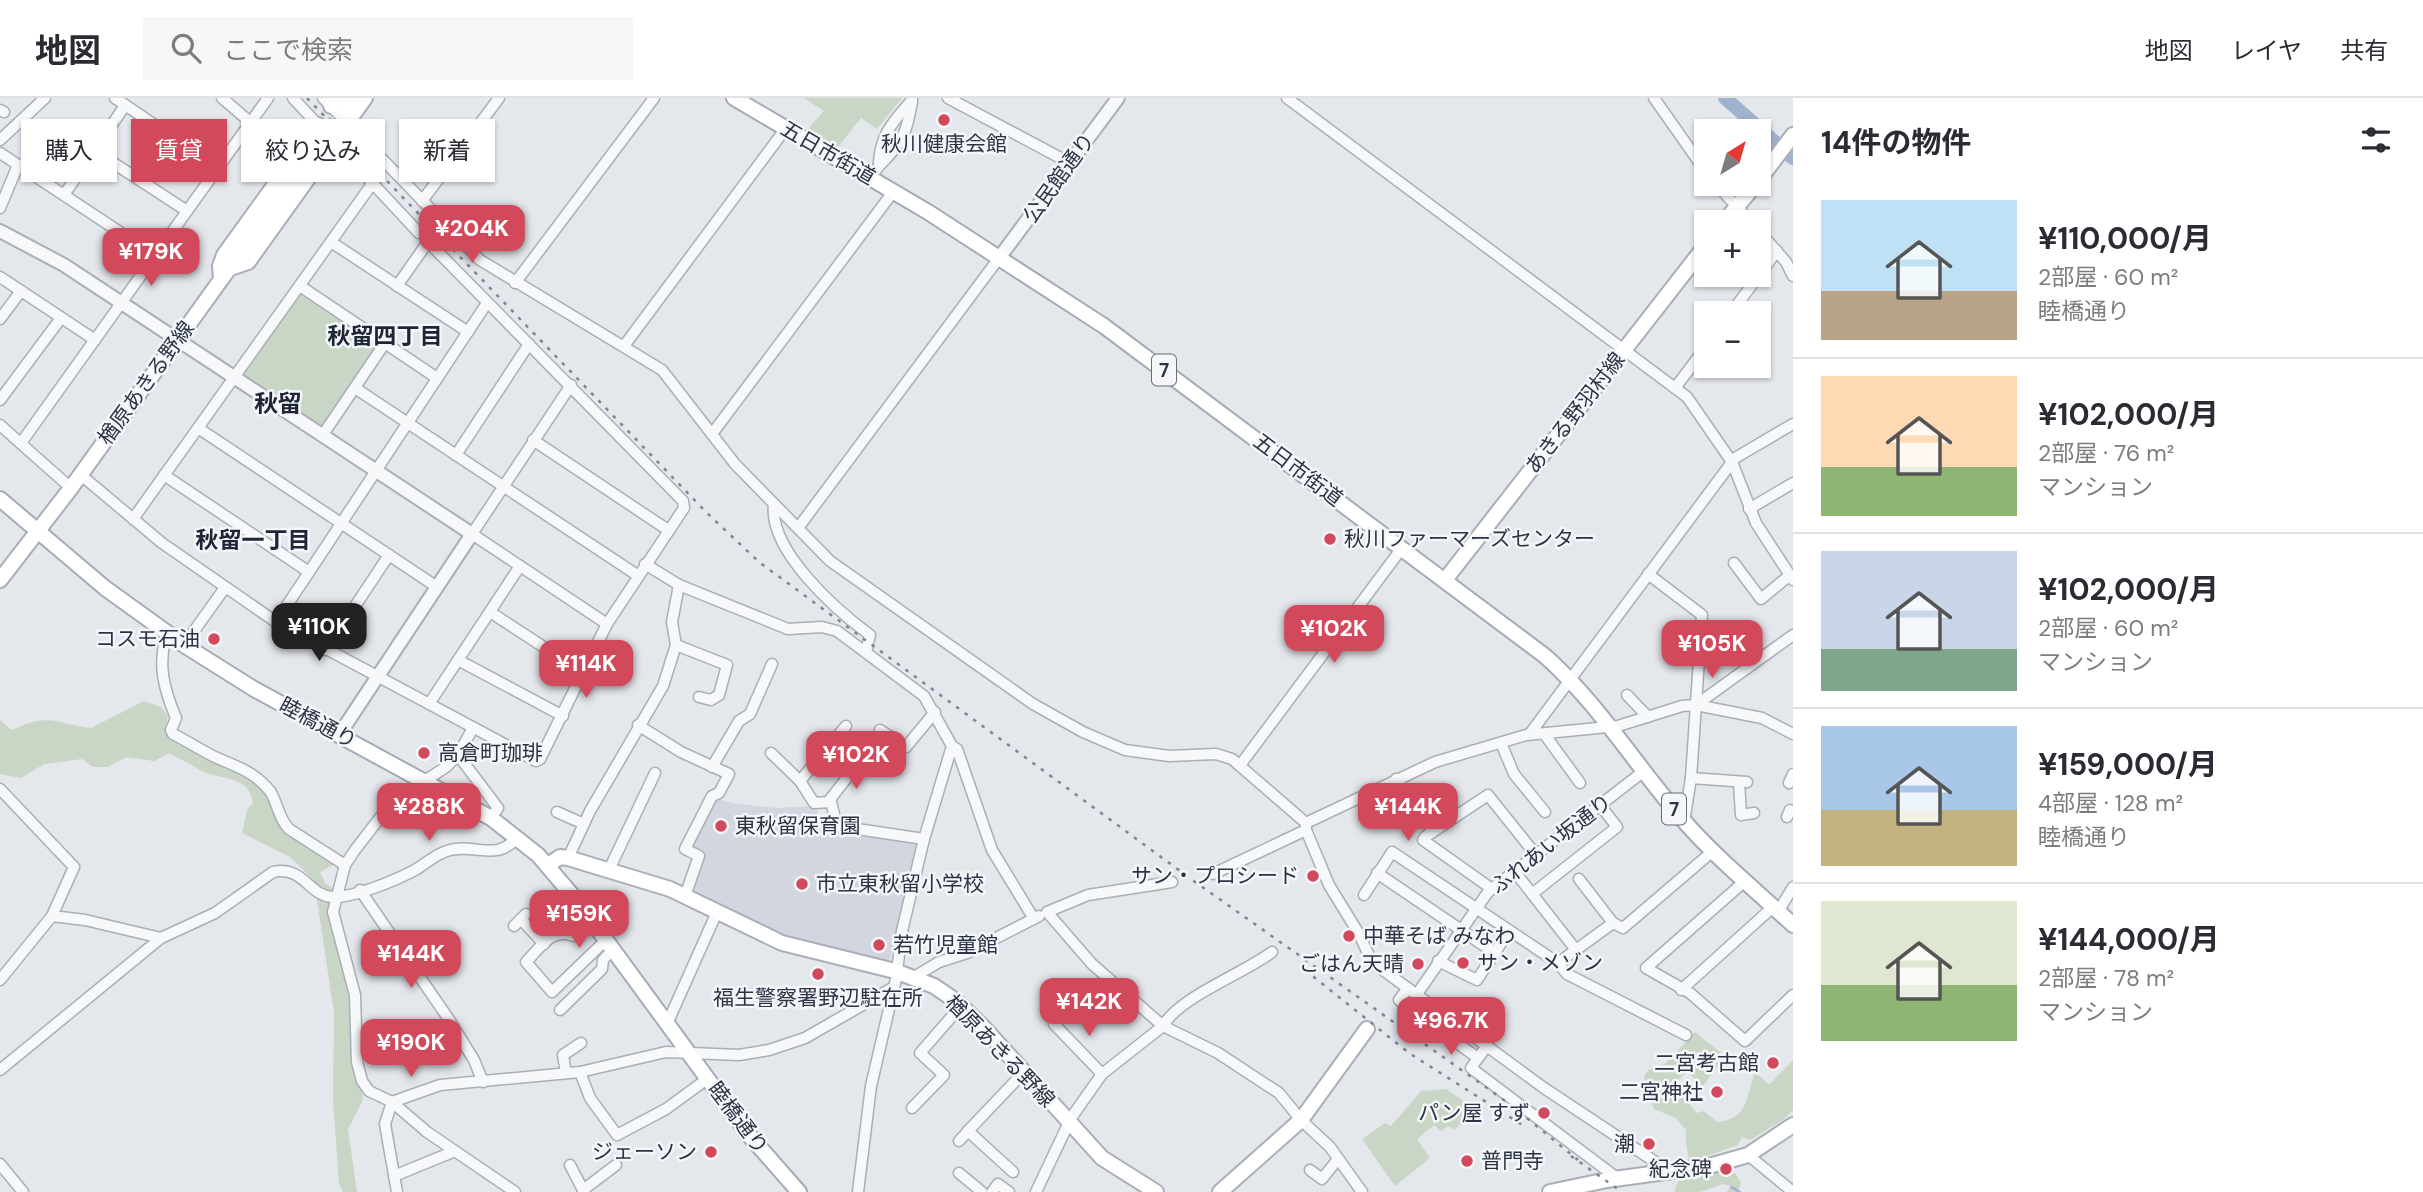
<!DOCTYPE html>
<html lang="ja">
<meta charset="utf-8">
<style>
body{margin:0;font-family:"DM Sans","Noto Sans JP",sans-serif;background:#f7f7f7;color:#2b2b33;height:100vh;display:flex;flex-direction:column;font-size:26px;white-space:nowrap}
*{box-sizing:border-box;margin:0}
p{font-size:23px;color:#7c7c81}
.icon{flex:none;width:38px;height:38px;fill:none;stroke:currentColor;stroke-width:2;stroke-linecap:round;stroke-linejoin:round}
.map{position:relative;flex:1;overflow:hidden}
.panel{display:flex;flex-direction:column;background:#fff;width:630px}
.panel>*{flex:none}
.guide{position:absolute;left:21px;top:21px;width:665px;height:63px;display:flex;gap:14px}
.needle{width:46px;rotate:37deg}
.fabs{position:absolute;left:1694px;top:21px;display:grid;gap:14px}
.fabs a{display:grid;place-items:center;width:77px;height:77px;border-radius:0px;background:#fff;box-shadow:0 2px 5px #0004;font-size:35px}
.price{position:absolute;translate:-50% -60px;padding:0 16px;border-radius:14px;background:#d1495b;color:#fff;font-size:23px;line-height:46px;filter:drop-shadow(0 2px 4px #0008)}
.price::after{content:'';position:absolute;left:50%;top:42px;width:21px;height:16px;margin-left:-10px;background:inherit;clip-path:polygon(0 0,100% 0,50% 100%)}
.price.selected{background:#222;color:#fff}
ul{padding:0;list-style:none}
li{display:flex;align-items:center;gap:21px;height:175px;padding:0 28px}
li+li{border-top:2px solid #e1e1e2}
li span{display:grid;place-items:center;flex:none;width:196px;height:140px;border-radius:0px;color:#555}
li>.icon{margin-inline-start:auto}
span .icon{width:84px;height:84px;fill:#fffc;stroke-width:1}
li b{font-size:30px}
h2{display:flex;justify-content:space-between;align-items:center;height:84px;padding:0 28px;font-size:30px}
.pill{padding:0 24px;border-radius:0px;background:#fff;box-shadow:0 2px 5px #0004;font-size:24px;line-height:63px}
.pill.selected{background:#d1495b;color:#fff}
header{display:flex;align-items:center;gap:42px;box-sizing:border-box;height:98px;padding:0 35px;background:#fff;border-bottom:2px solid #e1e1e2}
header strong{font-size:33px}
nav{display:flex;gap:38px;margin-inline-start:auto;font-size:24px}
.search{width:490px;height:63px;background:#f7f7f7;display:flex;align-items:center;gap:18px;box-sizing:border-box;padding:0 24px;border-radius:0px;color:#7c7c81;font-size:26px}
main{display:flex;flex:1;min-height:0}
.map>svg:first-child{display:block}
.built{fill:#d2d6de}
.green{fill:#c9d6c5}
.lines{fill:none;stroke-linecap:round;stroke-linejoin:round}
.stream{stroke:#9fb4cc;stroke-width:2.5}
.river{stroke:#9fb4cc;stroke-width:14}
.secondary-tunnel{stroke:#bfc3cb;stroke-width:14;stroke-dasharray:14 7;stroke-linecap:butt}
.minor-casing{stroke:#a9aeb7;stroke-width:13}
.tertiary-casing{stroke:#a9aeb7;stroke-width:16}
.secondary-casing{stroke:#a9aeb7;stroke-width:18}
.primary-casing{stroke:#a3abb8;stroke-width:18}
.minor{stroke:#f7f8fa;stroke-width:10}
.tertiary{stroke:#f7f8fa;stroke-width:12}
.secondary{stroke:#fff;stroke-width:14}
.primary{stroke:#fff;stroke-width:14}
.rail{stroke:#7d8696;stroke-width:2.5;stroke-dasharray:3.5 7;stroke-linecap:butt}
.poi-dot{fill:#d1495b;stroke:#f4f6f9;stroke-width:2.5}
.labels{text-anchor:middle;stroke-width:5;stroke-linejoin:round;paint-order:stroke}
.shield{fill:#f4f6f9;stroke:#676e7b;stroke-width:2}
.shield-label{font-size:19px;font-weight:bold;fill:#2b3445}
.poi-label{font-size:21px;fill:#2b3445;stroke:#f4f6f9;text-anchor:end}
.street-label{font-size:21px;fill:#2b3445;stroke:#f4f6f9}
.neighbourhood-label{font-size:23px;font-weight:bold;fill:#1d2536;stroke:#f4f6f9}
.quarter-label{font-size:24px;font-weight:bold;fill:#1d2536;stroke:#f4f6f9}
</style>
<header>
<strong>地図</strong>
<div class="search"><svg class="icon" aria-label="search" viewBox="0 0 24 24"><circle cx="10" cy="10" r="6"/><path d="M15 15l6 6"/></svg>ここで検索</div>
<nav><a>地図</a><a>レイヤ</a><a>共有</a></nav>
</header>
<main>
<div class="map">
<svg width="1793" height="1094" viewBox="0 0 1793 1094">
<rect width="100%" height="100%" fill="#e4e7ec"/>
<polygon class="built" points="718,701 732,705 776,710 817,708 818,726 920,744 889,865 793,844 691,793 705,756 690,747 712,705"/>
<g class="green">
<polygon points="804,0 902,0 877,31 861,20 837,50 807,32 824,13"/>
<polygon points="303,195 377,243 378,249 326,327 320,328 244,278 243,272 297,196"/>
<path d="M 144,603 L 161,609 L 168,618 L 165,630 C 198,653 233,668 266,690 C 270,703 275,719 285,730 C 298,746 321,749 333,767 L 320,774 L 325,785 L 332,790 L 332,825 L 350,896 L 363,1002 L 348,1031 L 357,1094 L 343,1094 L 339,1085 L 333,1002 L 334,915 L 314,782 L 290,759 L 242,735 L 247,712 L 253,705 C 249,678 224,682 204,674 C 192,668 181,661 169,655 L 154,663 L 126,659 L 108,669 L 93,669 L 82,661 L 44,666 L 21,680 L 0,676 L 0,622 L 12,632 C 51,614 54,626 91,630 Z"/>
<path d="M 1695,934 L 1725,958 L 1703,988 L 1687,974 L 1672,987 L 1697,1015 L 1704,1013 L 1717,1024 C 1749,1021 1745,1001 1755,974 L 1769,987 L 1793,962 L 1793,1012 L 1783,1022 L 1750,1042 L 1742,1039 L 1738,1047 L 1709,1057 L 1709,1071 L 1717,1070 L 1736,1076 L 1741,1085 L 1738,1094 L 1727,1094 L 1731,1088 L 1723,1086 L 1700,1094 L 1674,1094 L 1679,1081 L 1692,1074 C 1689,1058 1685,1048 1686,1032 L 1676,1020 L 1654,1011 L 1644,979 L 1648,972 L 1666,965 Z"/>
<polygon points="1446,991 1477,1012 1454,1032 1448,1028 1441,1033 1434,1027 1417,1041 1430,1060 1395,1088 1362,1041 1385,1025 1391,1028 1421,993"/>
</g>
<g class="lines">
<polyline class="stream" points="1731,1089 1740,1094"/>
<polyline class="river" points="1725,0 1793,60"/>
<polyline class="secondary-tunnel" points="315,51 344,10"/>
<defs>
<g id="minor">
<polyline points="115,0 218,70"/>
<polyline points="222,0 250,24"/>
<polyline points="293,0 419,135"/>
<polyline points="323,0 480,162 662,272 735,366 830,463 1033,606 1083,634 1125,652 1169,658 1216,656 1232,661 1306,725 1306,732 1329,787 1359,836 1372,864 1544,990 1669,1073"/>
<polyline points="948,0 1070,65"/>
<polyline points="1287,0 1687,299 1732,364 1756,425 1793,482"/>
<polyline points="1654,0 1706,74"/>
<polyline points="0,12 4,14"/>
<polyline points="0,42 45,0"/>
<polyline points="95,53 187,113"/>
<polyline points="0,55 156,158"/>
<path d="M 879,64 C 881,35 894,23 912,2"/>
<path d="M 870,80 C 878,66 890,59 898,46 C 907,34 909,18 912,4"/>
<polyline points="1716,86 1751,124"/>
<polyline points="64,97 124,9"/>
<polyline points="422,103 499,0"/>
<polyline points="0,110 18,67"/>
<polyline points="1759,133 1786,164 1793,178"/>
<polyline points="331,144 468,234"/>
<polyline points="0,179 95,242"/>
<polyline points="515,185 654,0"/>
<polyline points="300,188 437,280"/>
<polyline points="397,188 425,148"/>
<polyline points="1731,215 1777,153"/>
<polyline points="0,221 21,193"/>
<polyline points="624,248 786,30"/>
<polyline points="571,287 472,436 607,526"/>
<polyline points="355,290 637,477"/>
<polyline points="1675,290 1706,249"/>
<polyline points="0,302 61,220"/>
<polyline points="0,327 71,390"/>
<polyline points="198,330 437,489"/>
<polyline points="712,336 893,94"/>
<polyline points="322,338 385,245"/>
<polyline points="533,342 668,432"/>
<polyline points="21,345 268,0"/>
<polyline points="456,357 529,246"/>
<polyline points="81,377 162,445 276,524 536,663 540,661 607,526 684,410 683,403 434,150"/>
<polyline points="164,377 309,474"/>
<path d="M 774,406 C 768,452 836,512 870,537 L 866,554"/>
<polyline points="1749,411 1793,385"/>
<polyline points="133,421 372,86"/>
<polyline points="798,430 999,160"/>
<polyline points="1734,465 1761,501 1790,477"/>
<polyline points="645,466 679,487 788,531 822,529 837,533 924,598 952,648 957,651 992,752 1034,821"/>
<polyline points="1648,476 1702,517 1691,680 1684,724"/>
<polyline points="490,514 582,574"/>
<polyline points="276,524 487,205"/>
<path d="M 167,535 C 157,567 164,591 176,620 L 171,632 L 173,636 C 185,642 198,650 211,657 C 233,668 252,671 270,693 C 278,705 278,720 289,731 L 345,767"/>
<polyline points="184,547 224,491"/>
<polyline points="676,547 727,567 719,597 711,602 699,599"/>
<polyline points="326,552 389,457"/>
<polyline points="458,562 563,618"/>
<polyline points="1627,597 1648,619"/>
<polyline points="429,606 520,468"/>
<polyline points="1696,607 1793,537"/>
<polyline points="638,627 681,654 729,676 719,695 712,698 685,751 699,758 685,798"/>
<polyline points="473,630 458,657 446,669 392,704 355,752 345,767 333,814 355,897 357,964 362,983 369,993 392,1004 427,1034 515,1094"/>
<polyline points="880,632 906,649 935,614"/>
<polyline points="1529,637 1735,360 1793,326"/>
<polyline points="1545,637 1580,685"/>
<polyline points="1501,645 1514,676 1545,714"/>
<polyline points="771,655 800,683 814,705 831,704 837,728 924,741"/>
<polyline points="458,657 498,710 491,720"/>
<polyline points="1241,666 1402,450"/>
<polyline points="712,669 739,623 750,616 772,566"/>
<polyline points="1691,680 1747,684"/>
<polyline points="1396,681 1433,734"/>
<polyline points="800,683 846,628"/>
<polyline points="1739,684 1741,717 1754,715"/>
<polyline points="1789,685 1793,676"/>
<polyline points="0,691 74,769 52,818 0,882"/>
<polyline points="828,704 860,663"/>
<polyline points="557,714 584,726"/>
<polyline points="1787,719 1790,712 1793,714"/>
<polyline points="1306,725 1435,664 1526,637 1618,628 1682,608 1696,607 1762,620 1793,636"/>
<polyline points="568,760 590,713 663,588 676,547 672,524 679,487"/>
<polyline points="608,774 655,675"/>
<polyline points="1515,774 1576,852"/>
<polyline points="1377,775 1495,855"/>
<polyline points="1213,776 1306,732"/>
<polyline points="1579,781 1613,825"/>
<polyline points="1745,783 1646,870 1690,895 1745,943 1793,897"/>
<path d="M 1172,784 L 1088,797 L 1047,814 L 1092,866 L 1163,928 C 1179,899 1243,876 1272,854"/>
<polyline points="1492,791 1423,742 1425,739 1488,697 1536,757"/>
<polyline points="360,792 450,923 474,962 483,984"/>
<polyline points="1532,796 1617,729 1600,707"/>
<polyline points="1364,797 1392,754 1558,865 1567,876 1686,937"/>
<polyline points="1778,814 1793,789"/>
<polyline points="52,818 85,822 161,840"/>
<polyline points="521,821 544,846"/>
<path d="M 593,823 L 573,838 C 553,828 539,851 526,864 L 552,894 L 606,842"/>
<polyline points="514,828 526,816"/>
<polyline points="1438,863 1477,882 1509,833"/>
<polyline points="1558,865 1613,825 1623,830 1713,753"/>
<polyline points="914,879 939,864 967,855 1039,818"/>
<polyline points="1408,890 1399,902 1415,914 1418,910"/>
<polyline points="1681,892 1773,809"/>
<polyline points="1417,896 1488,794 1644,673"/>
<polyline points="560,912 602,871 603,862 613,851"/>
<polyline points="1417,912 1421,919 1478,960 1487,948"/>
<polyline points="667,926 717,814"/>
<polyline points="1054,926 1102,976"/>
<polyline points="1478,960 1471,970 1617,1080"/>
<path d="M 0,972 L 161,840 L 215,815 L 273,774 C 304,767 310,800 334,799 C 356,799 396,782 415,772 C 425,766 436,756 447,753 C 472,744 498,765 517,739"/>
<polyline points="580,974 590,1000 617,1037 666,1011 707,981"/>
<polyline points="566,975 563,957 581,945"/>
<polyline points="912,1010 944,977 920,955 961,908"/>
<polyline points="959,1043 968,1033"/>
<polyline points="1748,1057 1793,1094"/>
<polyline points="0,1066 23,1094"/>
<polyline points="570,1067 584,1094"/>
<polyline points="1310,1072 1322,1081 1338,1061"/>
<polyline points="1013,1074 968,1033 1024,974"/>
<polyline points="959,1075 982,1094"/>
<polyline points="394,1078 455,1053"/>
<polyline points="583,1092 616,1067"/>
<polyline points="397,1094 385,1026 392,1004 440,987 580,974 666,954 739,957 769,952 805,940 894,889"/>
<polyline points="858,1094 871,988 896,881 902,833 924,741 952,648"/>
<polyline points="992,1094 998,1086 1009,1094"/>
<polyline points="1036,1094 1071,1020 1102,976 1163,928 1218,955 1279,995 1301,1022 1330,1049 1362,1094"/>
</g>
<g id="tertiary">
<polyline points="0,133 64,167 472,436 339,637"/>
<polyline points="999,160 1118,0"/>
</g>
<g id="secondary">
<polyline points="331,8 337,0"/>
<polyline points="344,10 351,0"/>
<polyline points="347,25 365,0"/>
<polyline points="1759,82 1793,37"/>
<polyline points="1724,124 1756,86"/>
<polyline points="230,170 248,164 334,44"/>
<polyline points="221,181 220,168 224,157 318,27"/>
<polyline points="0,482 71,390 315,51"/>
<polyline points="1445,482 1706,147"/>
<polyline points="548,767 560,759 568,760 670,791 782,845 895,873 934,888 956,903 985,931 1102,1060 1156,1094"/>
<polyline points="1220,1094 1301,1022 1367,931"/>
<polyline points="1550,1094 1607,1082 1709,1068 1748,1057 1793,1027"/>
</g>
<g id="primary">
<path d="M 734,0 L 928,114 L 1104,228 L 1545,558 C 1599,606 1636,668 1684,723 C 1717,761 1757,793 1793,827"/>
<polyline points="0,401 105,490 184,547 254,591 491,720 538,757 578,804 748,1036 799,1094"/>
</g>
</defs>
<use href="#minor" class="minor-casing"/>
<use href="#tertiary" class="tertiary-casing"/>
<use href="#secondary" class="secondary-casing"/>
<use href="#primary" class="primary-casing"/>
<use href="#minor" class="minor"/>
<use href="#tertiary" class="tertiary"/>
<use href="#secondary" class="secondary"/>
<use href="#primary" class="primary"/>
<g class="rail">
<polyline points="307,0 706,414 759,464 1191,781 1511,1007 1578,1062"/>
<polyline points="1305,872 1409,955 1527,1030"/>
<polyline points="1571,1058 1622,1094"/>
</g>
</g>
<g class="poi-dot">
<circle cx="944" cy="22" r="7"/>
<circle cx="1330" cy="441" r="7"/>
<circle cx="214" cy="541" r="7"/>
<circle cx="424" cy="655" r="7"/>
<circle cx="721" cy="728" r="7"/>
<circle cx="1313" cy="778" r="7"/>
<circle cx="802" cy="786" r="7"/>
<circle cx="1349" cy="838" r="7"/>
<circle cx="879" cy="847" r="7"/>
<circle cx="1463" cy="865" r="7"/>
<circle cx="1418" cy="866" r="7"/>
<circle cx="818" cy="876" r="7"/>
<circle cx="1773" cy="965" r="7"/>
<circle cx="1717" cy="994" r="7"/>
<circle cx="1544" cy="1015" r="7"/>
<circle cx="1649" cy="1046" r="7"/>
<circle cx="711" cy="1054" r="7"/>
<circle cx="1467" cy="1063" r="7"/>
<circle cx="1726" cy="1071" r="7"/>
</g>
<g class="labels">
<g class="shield">
<rect x="1152" y="256.5" width="24" height="31" rx="5"/>
<rect x="1662" y="695.5" width="24" height="31" rx="5"/>
</g>
<g class="shield-label">
<text x="1164" y="279">7</text>
<text x="1674" y="718">7</text>
</g>
<g class="poi-label">
<text x="944" y="53" text-anchor="middle">秋川健康会館</text>
<text x="1344" y="448" text-anchor="start">秋川ファーマーズセンター</text>
<text x="200" y="548">コスモ石油</text>
<text x="438" y="662" text-anchor="start">高倉町珈琲</text>
<text x="735" y="735" text-anchor="start">東秋留保育園</text>
<text x="1299" y="785">サン・プロシード</text>
<text x="816" y="793" text-anchor="start">市立東秋留小学校</text>
<text x="1363" y="845" text-anchor="start">中華そば みなわ</text>
<text x="893" y="854" text-anchor="start">若竹児童館</text>
<text x="1477" y="872" text-anchor="start">サン・メゾン</text>
<text x="1404" y="873">ごはん天晴</text>
<text x="818" y="907" text-anchor="middle">福生警察署野辺駐在所</text>
<text x="1759" y="972">二宮考古館</text>
<text x="1703" y="1001">二宮神社</text>
<text x="1530" y="1022">パン屋 すず</text>
<text x="1635" y="1053">潮</text>
<text x="697" y="1061">ジェーソン</text>
<text x="1481" y="1070" text-anchor="start">普門寺</text>
<text x="1712" y="1078">紀念碑</text>
</g>
<g class="street-label">
<text transform="translate(828 55) rotate(30)" y="7">五日市街道</text>
<text transform="translate(1059 80) rotate(-54)" y="7">公民館通り</text>
<text transform="translate(146 285) rotate(-54)" y="7">楢原あきる野線</text>
<text transform="translate(1575 315) rotate(-52)" y="7">あきる野羽村線</text>
<text transform="translate(1298 372) rotate(37)" y="7">五日市街道</text>
<text transform="translate(318 625) rotate(28)" y="7">睦橋通り</text>
<text transform="translate(1551 746) rotate(-38)" y="7">ふれあい坂通り</text>
<text transform="translate(1000 953) rotate(46)" y="7">楢原あきる野線</text>
<text transform="translate(738 1020) rotate(53)" y="7">睦橋通り</text>
</g>
<g class="neighbourhood-label">
<text x="385" y="246">秋留四丁目</text>
<text x="253" y="450">秋留一丁目</text>
</g>
<g class="quarter-label">
<text x="278" y="314">秋留</text>
</g>
</g>
</svg>
<div class="fabs">
<a><svg class="needle" viewBox="-14 -14 28 28"><path d="M0-13l5 13h-10z" fill="#e53935"/><path d="M0 13l5-13h-10z" fill="#7c7c81"/></svg></a>
<a>+</a>
<a>−</a>
</div>
<b class="price" style="left:472px;top:167px">¥204K</b>
<b class="price" style="left:151px;top:190px">¥179K</b>
<b class="price selected" style="left:319px;top:565px">¥110K</b>
<b class="price" style="left:1334px;top:567px">¥102K</b>
<b class="price" style="left:1712px;top:582px">¥105K</b>
<b class="price" style="left:586px;top:602px">¥114K</b>
<b class="price" style="left:856px;top:693px">¥102K</b>
<b class="price" style="left:429px;top:745px">¥288K</b>
<b class="price" style="left:1408px;top:745px">¥144K</b>
<b class="price" style="left:579px;top:852px">¥159K</b>
<b class="price" style="left:411px;top:892px">¥144K</b>
<b class="price" style="left:1089px;top:940px">¥142K</b>
<b class="price" style="left:1451px;top:959px">¥96.7K</b>
<b class="price" style="left:411px;top:981px">¥190K</b>
<div class="guide">
<a class="pill">購入</a>
<a class="pill selected">賃貸</a>
<a class="pill">絞り込み</a>
<a class="pill">新着</a>
</div>
</div>
<section class="panel">
<h2>14件の物件<svg class="icon" aria-label="filters" viewBox="0 0 24 24"><path d="M4 7h16M4 17h16"/><circle cx="9" cy="7" r="2"/><circle cx="15" cy="17" r="2"/></svg></h2>
<ul>
<li><span style="background:linear-gradient(#bfe0f5 65%,#b9a48a 0)"><svg class="icon" aria-label="home" viewBox="0 0 24 24"><path d="M3 11l9-7 9 7M6 9v11h12V9"/></svg></span><div><b>¥110,000/月</b><p>2部屋 · 60 m²</p><p>睦橋通り</p></div></li>
<li><span style="background:linear-gradient(#ffd9b3 65%,#8fb573 0)"><svg class="icon" aria-label="home" viewBox="0 0 24 24"><path d="M3 11l9-7 9 7M6 9v11h12V9"/></svg></span><div><b>¥102,000/月</b><p>2部屋 · 76 m²</p><p>マンション</p></div></li>
<li><span style="background:linear-gradient(#c9d6e8 70%,#7fa58c 0)"><svg class="icon" aria-label="home" viewBox="0 0 24 24"><path d="M3 11l9-7 9 7M6 9v11h12V9"/></svg></span><div><b>¥102,000/月</b><p>2部屋 · 60 m²</p><p>マンション</p></div></li>
<li><span style="background:linear-gradient(#a9c7e8 60%,#c2b280 0)"><svg class="icon" aria-label="home" viewBox="0 0 24 24"><path d="M3 11l9-7 9 7M6 9v11h12V9"/></svg></span><div><b>¥159,000/月</b><p>4部屋 · 128 m²</p><p>睦橋通り</p></div></li>
<li><span style="background:linear-gradient(#dfe7d0 60%,#8fb573 0)"><svg class="icon" aria-label="home" viewBox="0 0 24 24"><path d="M3 11l9-7 9 7M6 9v11h12V9"/></svg></span><div><b>¥144,000/月</b><p>2部屋 · 78 m²</p><p>マンション</p></div></li>
</ul>
</section>
</main>
